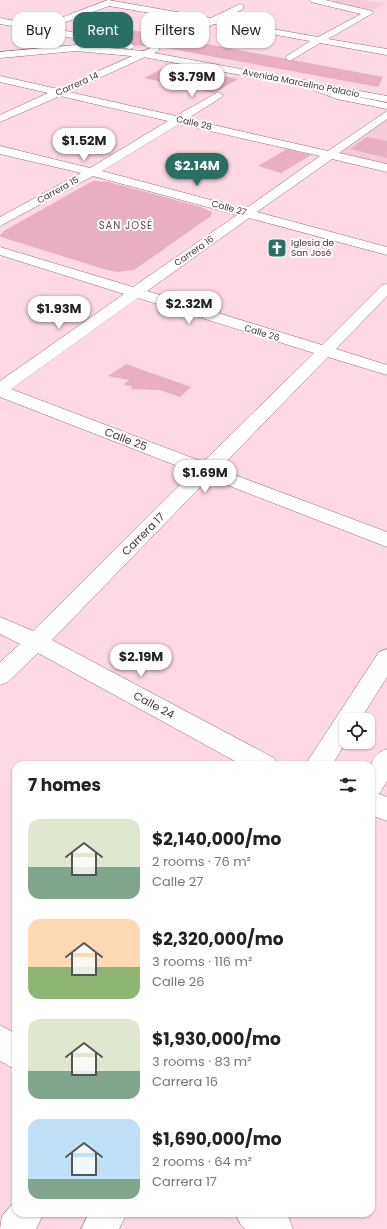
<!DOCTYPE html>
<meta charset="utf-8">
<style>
body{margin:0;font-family:Poppins,sans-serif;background:#f2f2f2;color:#222;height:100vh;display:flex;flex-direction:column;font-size:15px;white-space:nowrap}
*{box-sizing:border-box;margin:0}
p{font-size:13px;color:#767676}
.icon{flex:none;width:22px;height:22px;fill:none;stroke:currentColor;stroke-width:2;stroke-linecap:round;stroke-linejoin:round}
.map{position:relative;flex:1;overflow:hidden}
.side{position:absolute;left:12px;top:761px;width:363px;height:456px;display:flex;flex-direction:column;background:#fff;border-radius:12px;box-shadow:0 1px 3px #0004}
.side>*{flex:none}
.top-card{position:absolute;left:12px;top:12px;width:363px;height:36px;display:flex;gap:8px}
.controls{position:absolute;left:339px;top:713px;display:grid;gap:8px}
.controls a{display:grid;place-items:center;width:36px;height:36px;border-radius:8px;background:#fff;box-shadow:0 1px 3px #0004;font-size:20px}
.price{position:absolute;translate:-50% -34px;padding:0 9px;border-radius:14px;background:#fff;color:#222;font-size:13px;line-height:26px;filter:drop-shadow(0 1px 2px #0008)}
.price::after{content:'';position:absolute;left:50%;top:24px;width:12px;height:9px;margin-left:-6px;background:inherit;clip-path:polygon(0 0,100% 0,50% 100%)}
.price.selected{background:#2a6f63;color:#fff}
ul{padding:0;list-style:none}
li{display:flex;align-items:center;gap:12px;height:100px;padding:0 16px}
li span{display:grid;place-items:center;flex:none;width:112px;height:80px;border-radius:12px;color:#555}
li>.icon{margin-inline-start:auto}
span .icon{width:48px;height:48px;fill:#fffc;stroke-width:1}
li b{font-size:17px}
h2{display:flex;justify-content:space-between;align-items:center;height:48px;padding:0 16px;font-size:17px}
.tag{padding:0 14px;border-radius:12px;background:#fff;box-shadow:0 1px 3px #0004;font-size:14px;line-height:36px}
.tag.selected{background:#2a6f63;color:#fff}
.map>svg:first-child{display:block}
.built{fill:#f6cad7}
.green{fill:#e9afc0}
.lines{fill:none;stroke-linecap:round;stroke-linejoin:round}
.minor-casing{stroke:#986d7a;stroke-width:1}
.major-casing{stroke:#986d7a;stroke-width:1}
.minor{fill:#fff;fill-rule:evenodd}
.major{fill:#fff;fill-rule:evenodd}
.labels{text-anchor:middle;stroke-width:4;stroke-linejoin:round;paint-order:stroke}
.far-street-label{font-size:9px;fill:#47343a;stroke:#fff}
.far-poi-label{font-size:9px;fill:#47343a;stroke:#fff;text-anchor:start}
.far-neighbourhood-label{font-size:10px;letter-spacing:1px;fill:#69424e;stroke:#fff}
.street-label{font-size:11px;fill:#47343a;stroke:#fff}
</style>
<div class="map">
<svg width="387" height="1229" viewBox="0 0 387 1229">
<rect width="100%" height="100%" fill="#fed8e2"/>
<g class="built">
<polygon points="334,0 364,0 386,4 373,10 328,3"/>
<polygon points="387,118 387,165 339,154"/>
</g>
<g class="green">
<polygon points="116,27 383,77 378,87 160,47 71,41"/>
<polygon points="170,65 238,79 214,93 144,78"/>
<polygon points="367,137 387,141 387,158 350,149"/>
<polygon points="287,149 311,155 281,173 258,166"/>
<polygon points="94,181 109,182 201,207 212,212 211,216 134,270 117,272 107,270 1,237 0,235 4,231 89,183"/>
<polygon points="126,364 191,387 180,397 159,390 131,389 132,386 124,385 129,380 108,376"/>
</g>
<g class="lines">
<defs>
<g id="minor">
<polygon points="108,0 211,18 240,4 243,5 243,9 221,20 318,37 361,14 311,2 310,0 325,0 372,11 373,13 328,39 387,49 387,55 320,43 290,61 285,58 287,56 310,41 214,24 190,36 187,35 187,31 203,22 109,6 50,28 130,43 135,46 133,48 130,49 41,32 18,40 15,39 15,35 30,29 0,24 0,18 39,26"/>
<path d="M 155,46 L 160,49 L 158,51 L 69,92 L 176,116 L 218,92 L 223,95 L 222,97 L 187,119 L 328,151 L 387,111 L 387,119 L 339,153 L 387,164 L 387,172 L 332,159 L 257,212 L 387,247 L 387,255 L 249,218 L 147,291 L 322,345 L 382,285 L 387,284 L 387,296 L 336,349 L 387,365 L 387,375 L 328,357 L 219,469 L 387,532 L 387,547 L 209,478 L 52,640 L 274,758 L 278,765 L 242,765 L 38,653 L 8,682 L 0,685 L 0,662 L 20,644 L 0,634 L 0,617 L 33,631 L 193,472 L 0,397 L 0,381 L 124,294 L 0,255 L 0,247 L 133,287 L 237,215 L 93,176 L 0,226 L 0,217 L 81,173 L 0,154 L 0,146 L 90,168 L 168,121 L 60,96 L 0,122 L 0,115 L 48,93 L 0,82 L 0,76 L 58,89 ZM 179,124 L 320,156 L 245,209 L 102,171 ZM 138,298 L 314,353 L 203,462 L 11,389 Z"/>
<polygon points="304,80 344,94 387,103 387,109 337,99 300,85 299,83"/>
<polygon points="371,791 387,797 387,821 371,815"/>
<polygon points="0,1025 16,1034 16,1070 0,1061"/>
<polygon points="235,1213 283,1213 288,1216 293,1229 245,1229 241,1225"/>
</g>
<g id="major">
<polygon points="76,45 143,51 387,96 387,102 143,57 76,51 0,58 0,52"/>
<polygon points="387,649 387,677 360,720 346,720 346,742 332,765 305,765 379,652"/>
<path d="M 387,749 L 387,781 L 380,793 L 371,796 C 371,776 365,756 387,749 Z"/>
<polygon points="16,1200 16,1213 44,1213 36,1229 0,1229 2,1216"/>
<polygon points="89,1213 127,1213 119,1229 81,1229"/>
</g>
</defs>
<use href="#minor" class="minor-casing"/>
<use href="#major" class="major-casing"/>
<use href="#minor" class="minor"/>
<use href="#major" class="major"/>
</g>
<defs>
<symbol id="church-square" viewBox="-11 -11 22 22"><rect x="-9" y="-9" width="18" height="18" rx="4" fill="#2a6f63" stroke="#fff"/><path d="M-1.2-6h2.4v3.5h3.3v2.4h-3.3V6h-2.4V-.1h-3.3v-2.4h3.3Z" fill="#fff"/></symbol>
</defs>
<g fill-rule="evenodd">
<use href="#church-square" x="266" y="237" width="22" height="22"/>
</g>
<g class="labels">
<g class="far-street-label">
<text transform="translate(301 83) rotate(11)" y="3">Avenida Marcelino Palacio</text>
<text transform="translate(77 84) rotate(-24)" y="3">Carrera 14</text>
<text transform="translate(194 123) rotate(13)" y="3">Calle 28</text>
<text transform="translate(58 190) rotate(-29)" y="3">Carrera 15</text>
<text transform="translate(229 208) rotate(15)" y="3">Calle 27</text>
<text transform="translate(194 251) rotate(-35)" y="3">Carrera 16</text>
<text transform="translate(262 333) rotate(17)" y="3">Calle 26</text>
</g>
<g class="far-poi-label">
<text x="291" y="246">Iglesia de<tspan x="291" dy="10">San José</tspan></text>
</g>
<g class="far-neighbourhood-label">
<text x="126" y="229">SAN JOSÉ</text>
</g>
<g class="street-label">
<text transform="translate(126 439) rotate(21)" y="4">Calle 25</text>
<text transform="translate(143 534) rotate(-45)" y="4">Carrera 17</text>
<text transform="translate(154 705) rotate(28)" y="4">Calle 24</text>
</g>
</g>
</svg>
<div class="controls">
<a><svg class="icon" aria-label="locate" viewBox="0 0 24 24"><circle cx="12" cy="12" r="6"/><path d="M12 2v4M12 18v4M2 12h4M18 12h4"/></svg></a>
</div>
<b class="price" style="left:192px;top:98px">$3.79M</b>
<b class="price" style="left:84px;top:162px">$1.52M</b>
<b class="price selected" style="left:197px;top:187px">$2.14M</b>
<b class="price" style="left:189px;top:325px">$2.32M</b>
<b class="price" style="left:59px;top:330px">$1.93M</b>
<b class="price" style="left:205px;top:494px">$1.69M</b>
<b class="price" style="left:141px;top:678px">$2.19M</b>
<div class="top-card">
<a class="tag">Buy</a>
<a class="tag selected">Rent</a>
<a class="tag">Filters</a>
<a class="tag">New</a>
</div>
<section class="side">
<h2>7 homes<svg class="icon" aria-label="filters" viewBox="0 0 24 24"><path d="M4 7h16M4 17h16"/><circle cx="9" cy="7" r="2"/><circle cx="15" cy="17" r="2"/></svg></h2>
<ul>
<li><span style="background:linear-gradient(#dfe7d0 60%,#7fa58c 0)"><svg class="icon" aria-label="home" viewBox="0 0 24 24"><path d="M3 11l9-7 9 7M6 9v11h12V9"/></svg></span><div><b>$2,140,000/mo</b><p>2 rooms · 76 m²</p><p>Calle 27</p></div></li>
<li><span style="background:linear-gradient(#ffd9b3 60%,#8fb573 0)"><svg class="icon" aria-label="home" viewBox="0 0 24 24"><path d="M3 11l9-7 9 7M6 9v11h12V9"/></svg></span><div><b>$2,320,000/mo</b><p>3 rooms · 116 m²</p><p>Calle 26</p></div></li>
<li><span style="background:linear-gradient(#dfe7d0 65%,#7fa58c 0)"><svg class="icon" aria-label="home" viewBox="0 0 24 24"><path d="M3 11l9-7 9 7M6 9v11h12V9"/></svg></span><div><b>$1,930,000/mo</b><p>3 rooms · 83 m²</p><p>Carrera 16</p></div></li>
<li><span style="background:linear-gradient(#bfe0f5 75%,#7fa58c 0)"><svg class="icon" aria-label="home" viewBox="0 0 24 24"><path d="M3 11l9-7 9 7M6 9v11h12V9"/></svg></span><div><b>$1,690,000/mo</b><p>2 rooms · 64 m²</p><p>Carrera 17</p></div></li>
</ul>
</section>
</div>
